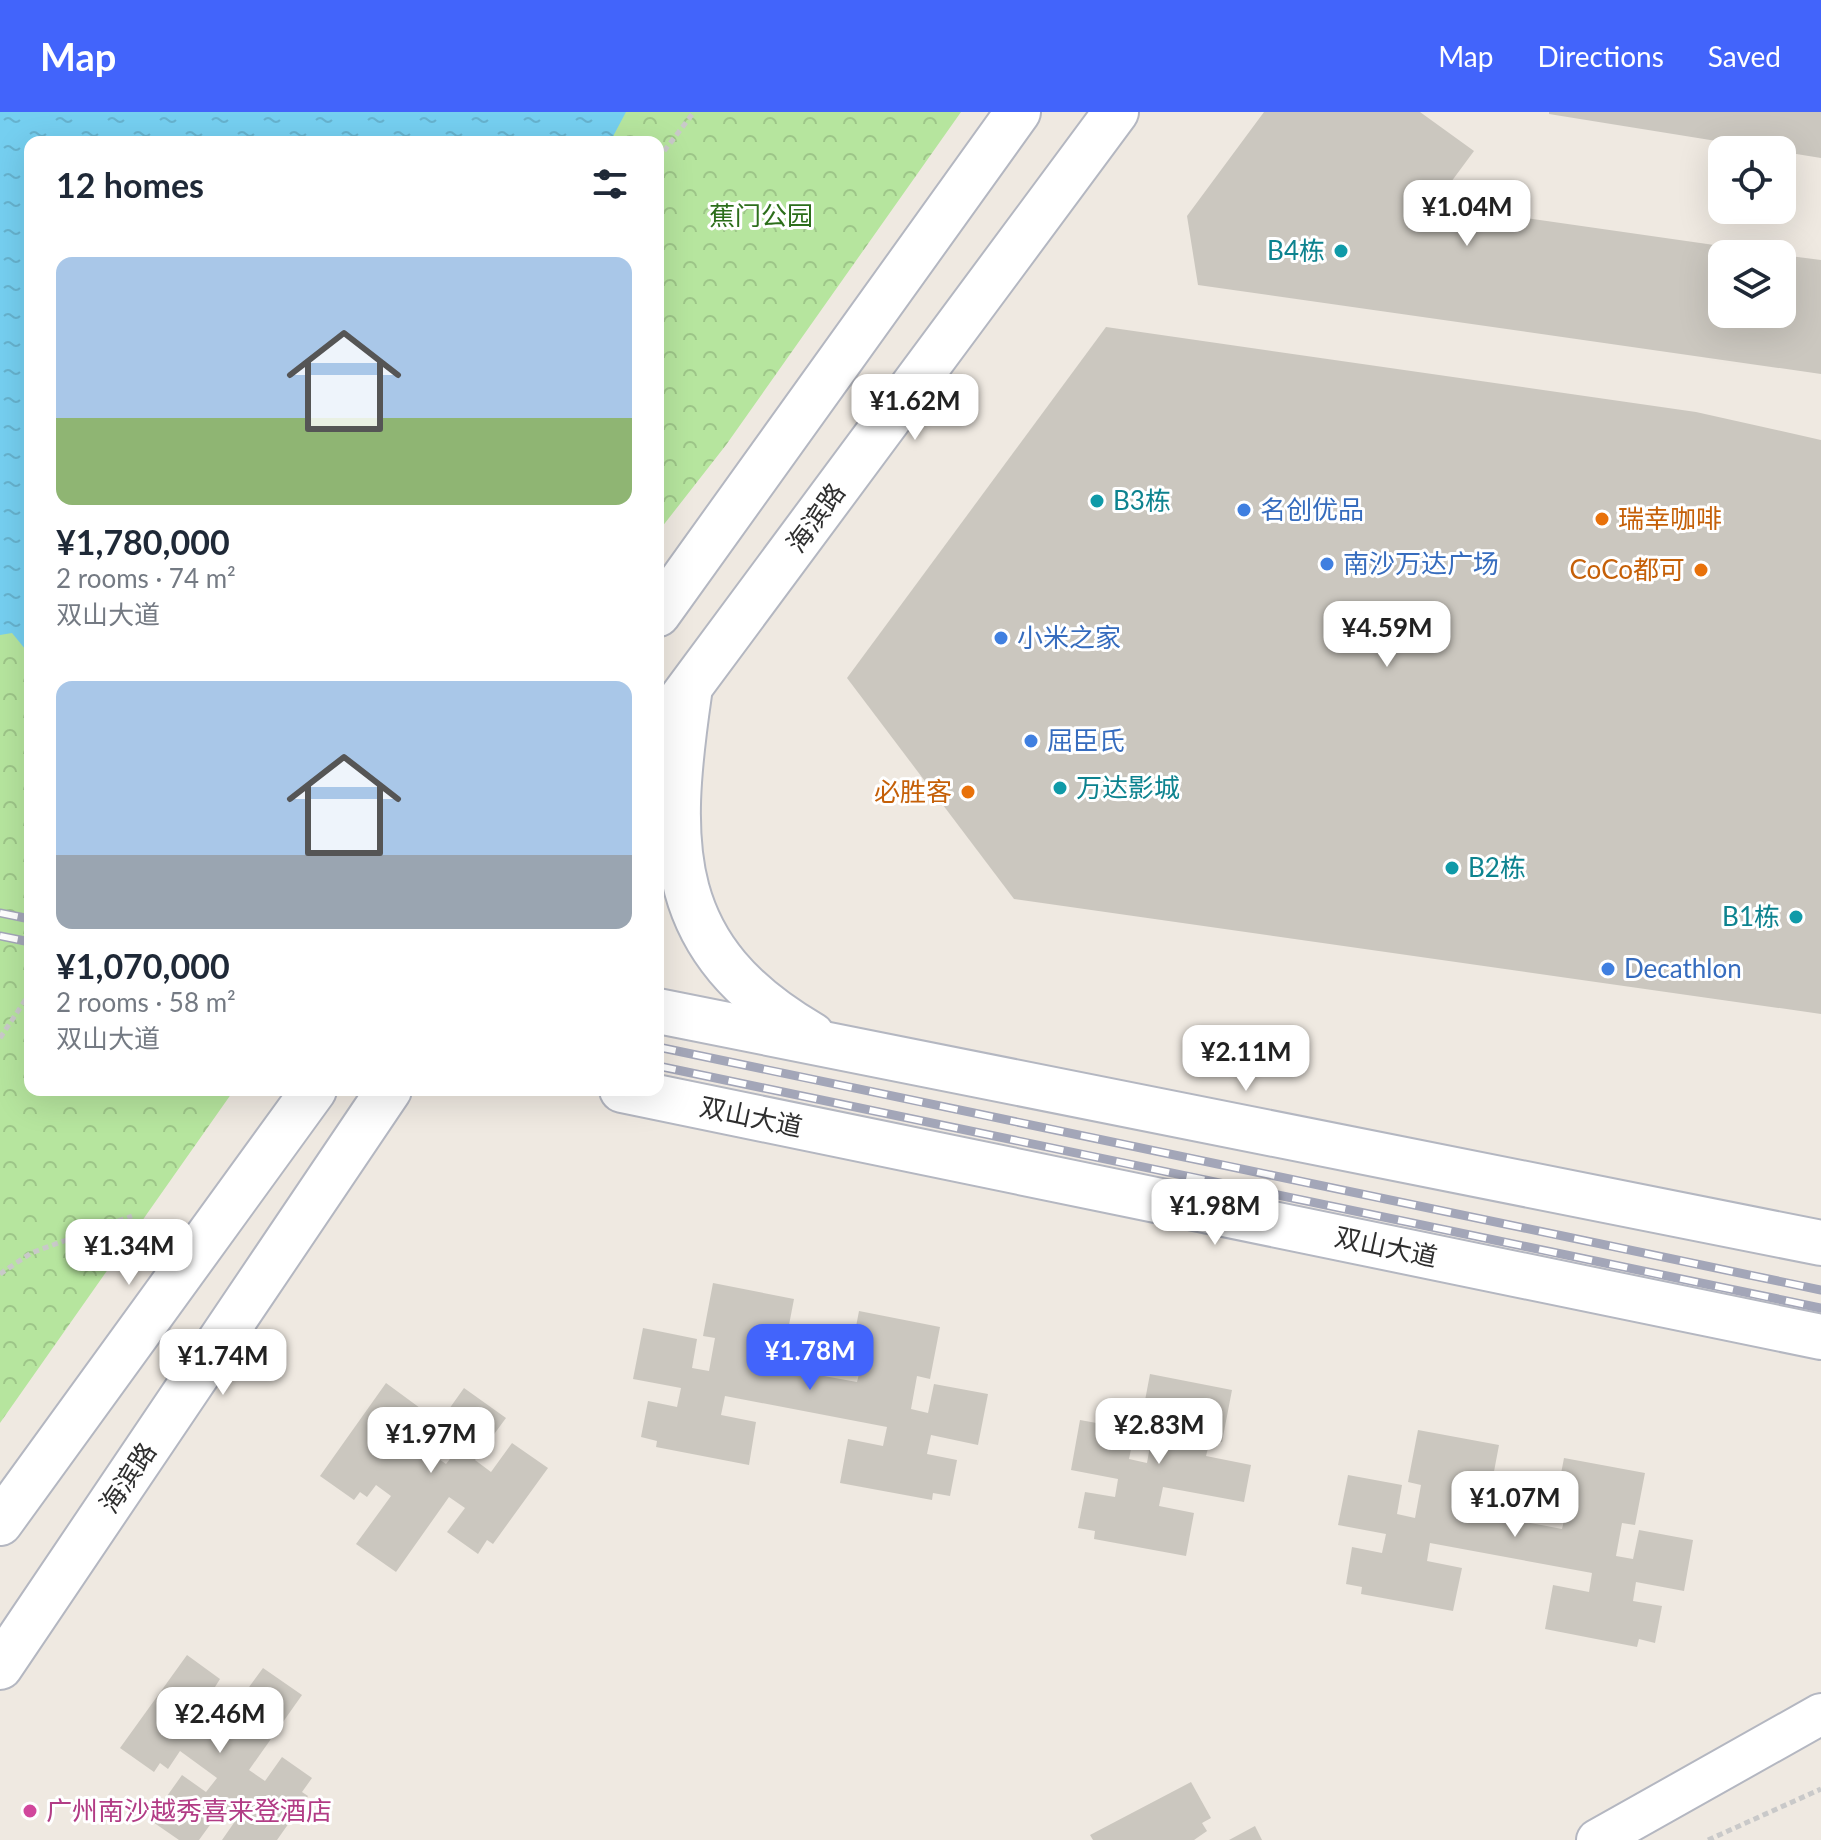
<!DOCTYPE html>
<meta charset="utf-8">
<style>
body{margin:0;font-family:Lato,"Noto Sans SC",sans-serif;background:#f6f6f7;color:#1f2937;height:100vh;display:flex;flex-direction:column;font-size:30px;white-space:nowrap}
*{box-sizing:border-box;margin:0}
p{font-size:26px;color:#747a83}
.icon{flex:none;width:44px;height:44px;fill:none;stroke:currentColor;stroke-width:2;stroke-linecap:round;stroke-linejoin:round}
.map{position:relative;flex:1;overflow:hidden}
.sheet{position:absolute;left:24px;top:24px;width:640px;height:960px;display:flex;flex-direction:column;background:#fff;border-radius:16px;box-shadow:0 8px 32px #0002}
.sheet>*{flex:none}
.fabs{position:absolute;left:1708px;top:24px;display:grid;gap:16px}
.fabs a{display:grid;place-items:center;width:88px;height:88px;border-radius:16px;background:#fff;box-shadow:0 8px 32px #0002;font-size:40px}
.price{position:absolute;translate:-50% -68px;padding:0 18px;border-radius:16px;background:#fff;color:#222;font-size:26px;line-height:52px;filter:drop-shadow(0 2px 4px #0008)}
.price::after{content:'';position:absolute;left:50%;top:48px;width:24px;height:18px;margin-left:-12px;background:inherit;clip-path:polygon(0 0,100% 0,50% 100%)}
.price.active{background:#4264fb;color:#fff}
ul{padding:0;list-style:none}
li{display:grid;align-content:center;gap:16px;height:424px;padding:0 32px}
li span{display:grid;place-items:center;height:248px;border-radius:16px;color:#555}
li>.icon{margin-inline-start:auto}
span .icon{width:144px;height:144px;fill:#fffc;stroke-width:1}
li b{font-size:34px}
h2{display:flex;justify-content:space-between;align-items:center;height:96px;padding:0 32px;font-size:34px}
header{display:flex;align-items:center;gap:48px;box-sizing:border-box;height:112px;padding:0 40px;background:#4264fb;color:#fff}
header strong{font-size:38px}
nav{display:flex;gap:44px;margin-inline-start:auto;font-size:28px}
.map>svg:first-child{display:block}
.forest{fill:url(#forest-crowns)}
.water{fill:url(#water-ripples)}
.building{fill:#cbc7bf}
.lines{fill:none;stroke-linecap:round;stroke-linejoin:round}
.street-casing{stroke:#b4b7c1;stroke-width:44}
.secondary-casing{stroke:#b4b7c1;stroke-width:48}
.path{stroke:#c9c9c9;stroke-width:5;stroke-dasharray:6 4;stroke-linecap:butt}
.street{stroke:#fff;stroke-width:40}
.secondary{stroke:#fff;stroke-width:44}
.rail-casing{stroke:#a3a6b8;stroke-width:9}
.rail{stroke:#fff;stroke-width:6;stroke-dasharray:18;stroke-linecap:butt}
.culture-dot{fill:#0f9aa8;stroke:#fff;stroke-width:3}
.shop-dot{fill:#3f7fe0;stroke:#fff;stroke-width:3}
.food-dot{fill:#e8710a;stroke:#fff;stroke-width:3}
.hotel-dot{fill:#d1479c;stroke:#fff;stroke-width:3}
.labels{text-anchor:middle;stroke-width:6;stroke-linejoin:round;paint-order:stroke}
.park-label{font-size:26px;fill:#2c6e1b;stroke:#fff}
.culture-label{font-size:26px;fill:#0d838f;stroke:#fff;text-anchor:start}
.shop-label{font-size:26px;fill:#366cbe;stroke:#fff;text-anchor:start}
.street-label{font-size:26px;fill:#2e2e2e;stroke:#fff}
.food-label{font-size:26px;fill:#c56008;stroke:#fff;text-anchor:end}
.hotel-label{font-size:26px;fill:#b23c85;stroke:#fff;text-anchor:start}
</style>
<header>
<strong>Map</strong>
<nav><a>Map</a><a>Directions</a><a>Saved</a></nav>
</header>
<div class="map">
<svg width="1821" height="1728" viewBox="0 0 1821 1728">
<defs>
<pattern id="forest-crowns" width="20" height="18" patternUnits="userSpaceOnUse" patternTransform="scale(2)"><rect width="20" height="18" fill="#b6e59e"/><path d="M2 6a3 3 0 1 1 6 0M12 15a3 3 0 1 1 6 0" fill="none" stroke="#9dc588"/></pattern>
<pattern id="water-ripples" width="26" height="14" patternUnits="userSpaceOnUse" patternTransform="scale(2)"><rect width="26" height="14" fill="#75cff0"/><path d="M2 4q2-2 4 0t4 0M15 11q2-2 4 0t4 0" fill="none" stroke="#66b2ce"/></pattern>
</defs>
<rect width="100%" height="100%" fill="#efe9e1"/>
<polygon class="forest" points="0,0 961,0 726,333 658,420 658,30 30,30 30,978 234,978 0,1311"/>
<polygon class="water" points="0,0 626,0 610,30 30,30 30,543 12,521 0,523"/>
<g class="building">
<polygon points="1264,0 1420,0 1474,39 1434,93 1763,140 1722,142 1722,202 1782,202 1782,143 1821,148 1821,262 1198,173 1187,104"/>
<polygon points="1549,0 1821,0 1821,46 1549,2"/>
<polygon points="1106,215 1696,300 1821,328 1821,902 1014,787 847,566"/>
<polygon points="713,1171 794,1187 784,1239 772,1237 769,1254 857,1270 861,1254 849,1251 859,1199 940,1215 930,1267 917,1264 911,1297 928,1301 934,1272 988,1282 978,1333 931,1323 927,1342 957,1348 950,1384 933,1381 932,1388 840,1371 848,1327 883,1334 887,1315 725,1284 721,1303 756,1310 749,1353 656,1335 657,1329 641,1325 648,1289 677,1295 681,1276 633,1267 643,1216 697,1227 692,1256 709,1259 715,1226 703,1224"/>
<polygon points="1150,1262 1232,1278 1222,1330 1210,1328 1206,1344 1251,1353 1244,1390 1163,1375 1159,1394 1194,1401 1186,1444 1094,1427 1095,1419 1078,1416 1085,1380 1115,1385 1118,1367 1071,1358 1080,1308 1135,1318 1129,1347 1147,1351 1153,1317 1140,1315"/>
<polygon points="386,1271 420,1296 414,1304 422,1309 409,1326 446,1352 457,1338 432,1321 464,1276 506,1306 475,1348 491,1360 512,1331 548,1356 493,1432 487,1428 478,1442 447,1420 465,1396 449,1385 396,1460 356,1432 391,1384 376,1373 367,1385 360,1380 354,1388 320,1364"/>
<polygon points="1418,1318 1499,1333 1489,1386 1477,1384 1474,1400 1562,1417 1566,1400 1554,1398 1564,1346 1645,1361 1635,1413 1622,1411 1616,1444 1633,1447 1639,1418 1693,1428 1684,1479 1636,1470 1633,1489 1662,1494 1655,1531 1639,1527 1637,1535 1545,1517 1553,1473 1589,1480 1592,1461 1430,1431 1427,1449 1462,1456 1453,1499 1361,1482 1362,1475 1346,1472 1352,1435 1382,1441 1386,1422 1338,1413 1348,1363 1402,1373 1397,1402 1415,1406 1421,1373 1408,1370"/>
<polygon points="187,1543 220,1567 215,1575 223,1581 214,1593 228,1604 263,1556 302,1583 249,1658 265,1669 282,1645 312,1666 302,1680 308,1684 277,1728 222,1728 238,1705 223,1695 199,1728 179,1728 150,1708 182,1663 206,1680 217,1666 180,1639 168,1657 160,1651 154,1660 120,1636"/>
<polygon points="1191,1670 1211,1706 1202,1711 1207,1719 1194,1728 1093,1728 1090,1723"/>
<polygon points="1255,1714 1262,1728 1229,1728"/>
</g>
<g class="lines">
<defs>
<polyline id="street" points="1597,1728 1821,1602"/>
<g id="secondary">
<polyline points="658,502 1018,0"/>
<path d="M 689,582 C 667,734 664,837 812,923"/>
<polyline points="658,618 1116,0"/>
<polyline points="658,899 1821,1131"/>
<polyline points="622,978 1821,1225"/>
<polyline points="0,1411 314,978"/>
<polyline points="0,1555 389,978"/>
</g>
</defs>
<use href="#street" class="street-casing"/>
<use href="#secondary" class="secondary-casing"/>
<g class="path">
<polyline points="658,47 694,0"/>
<polyline points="0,926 30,881"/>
<polyline points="0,1162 31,1141 132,1104"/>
<polyline points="1708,1728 1821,1677"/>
</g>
<use href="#street" class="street"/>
<use href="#secondary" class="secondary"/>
<defs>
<g id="rail">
<polyline points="0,801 30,807"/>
<polyline points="0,824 30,830"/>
<polyline points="658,935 1821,1178"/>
<polyline points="658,954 1821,1196"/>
</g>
</defs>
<use href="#rail" class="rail-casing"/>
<use href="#rail" class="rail"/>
</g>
<g class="culture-dot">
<circle cx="1341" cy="139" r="8"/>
<circle cx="1097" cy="389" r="8"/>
<circle cx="1060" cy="676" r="8"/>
<circle cx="1452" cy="756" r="8"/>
<circle cx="1796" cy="805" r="8"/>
</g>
<g class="shop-dot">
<circle cx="1244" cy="398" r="8"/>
<circle cx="1327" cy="452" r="8"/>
<circle cx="1001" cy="526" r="8"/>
<circle cx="1031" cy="629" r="8"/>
<circle cx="1608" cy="857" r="8"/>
</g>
<g class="food-dot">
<circle cx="1602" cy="407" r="8"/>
<circle cx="1701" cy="458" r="8"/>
<circle cx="968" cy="680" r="8"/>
</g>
<circle class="hotel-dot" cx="30" cy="1699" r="8"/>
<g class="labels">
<g class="park-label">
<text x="761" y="113">蕉门公园</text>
</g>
<g class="culture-label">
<text x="1325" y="148" text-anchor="end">B4栋</text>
<text x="1113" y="398">B3栋</text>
<text x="1076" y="685">万达影城</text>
<text x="1468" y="765">B2栋</text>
<text x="1780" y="814" text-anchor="end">B1栋</text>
</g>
<g class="shop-label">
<text x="1260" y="407">名创优品</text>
<text x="1343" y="461">南沙万达广场</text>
<text x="1017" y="535">小米之家</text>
<text x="1047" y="638">屈臣氏</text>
<text x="1624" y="866">Decathlon</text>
</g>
<g class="street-label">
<text transform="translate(816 406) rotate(-54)" y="9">海滨路</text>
<text transform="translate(751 1005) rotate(12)" y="9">双山大道</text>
<text transform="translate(1386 1135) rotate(12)" y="9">双山大道</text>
<text transform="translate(128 1366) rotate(-56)" y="9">海滨路</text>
</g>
<g class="food-label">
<text x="1618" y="416" text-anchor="start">瑞幸咖啡</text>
<text x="1685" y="467">CoCo都可</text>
<text x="952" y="689">必胜客</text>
</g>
<g class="hotel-label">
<text x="46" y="1708">广州南沙越秀喜来登酒店</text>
</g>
</g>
</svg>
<div class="fabs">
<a><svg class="icon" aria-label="locate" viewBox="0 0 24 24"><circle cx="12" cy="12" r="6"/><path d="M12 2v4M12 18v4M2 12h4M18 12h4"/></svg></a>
<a><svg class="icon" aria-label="layers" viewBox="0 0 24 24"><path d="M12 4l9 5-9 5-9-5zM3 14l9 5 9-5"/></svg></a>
</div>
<b class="price" style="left:1467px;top:136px">¥1.04M</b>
<b class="price" style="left:915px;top:330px">¥1.62M</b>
<b class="price" style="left:1387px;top:557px">¥4.59M</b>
<b class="price" style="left:1246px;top:981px">¥2.11M</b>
<b class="price" style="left:1215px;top:1135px">¥1.98M</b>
<b class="price" style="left:129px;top:1175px">¥1.34M</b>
<b class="price active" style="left:810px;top:1280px">¥1.78M</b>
<b class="price" style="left:223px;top:1285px">¥1.74M</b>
<b class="price" style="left:1159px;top:1354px">¥2.83M</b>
<b class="price" style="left:431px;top:1363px">¥1.97M</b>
<b class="price" style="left:1515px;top:1427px">¥1.07M</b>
<b class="price" style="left:220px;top:1643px">¥2.46M</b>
<section class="sheet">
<h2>12 homes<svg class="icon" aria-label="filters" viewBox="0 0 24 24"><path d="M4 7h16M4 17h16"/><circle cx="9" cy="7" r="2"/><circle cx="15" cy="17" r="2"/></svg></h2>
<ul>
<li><span style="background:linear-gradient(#a9c7e8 65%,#8fb573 0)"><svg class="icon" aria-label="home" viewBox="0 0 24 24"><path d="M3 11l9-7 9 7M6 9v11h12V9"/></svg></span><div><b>¥1,780,000</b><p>2 rooms · 74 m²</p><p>双山大道</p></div></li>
<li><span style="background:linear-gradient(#a9c7e8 70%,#9aa5b1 0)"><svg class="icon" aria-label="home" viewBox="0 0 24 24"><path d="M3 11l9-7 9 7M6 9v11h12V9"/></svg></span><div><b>¥1,070,000</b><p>2 rooms · 58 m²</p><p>双山大道</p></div></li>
</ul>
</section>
</div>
